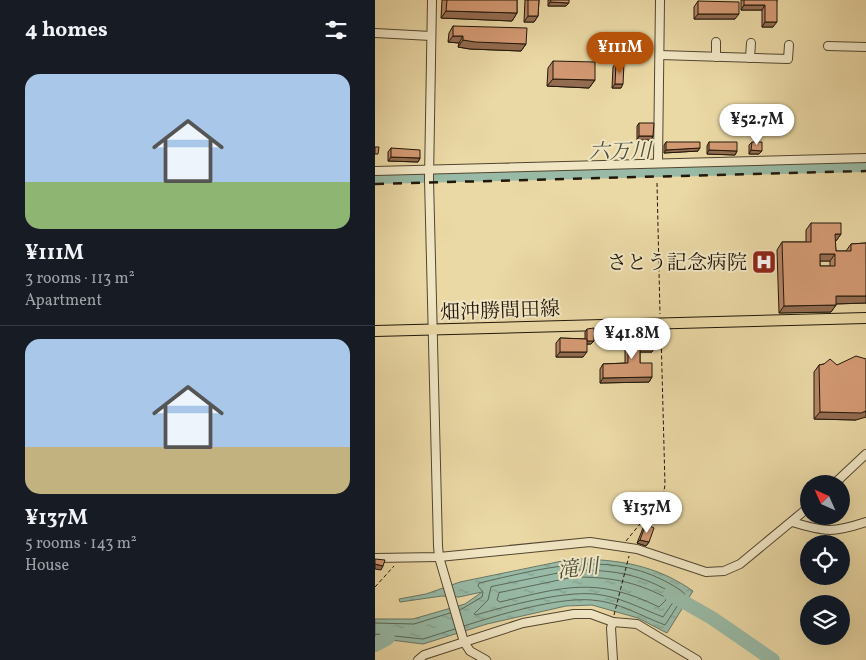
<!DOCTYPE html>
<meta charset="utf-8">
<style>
body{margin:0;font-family:Vollkorn,"Noto Serif JP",serif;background:#20242c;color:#f1f3f6;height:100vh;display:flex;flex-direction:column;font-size:19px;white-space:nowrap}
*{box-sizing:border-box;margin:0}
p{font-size:16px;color:#9ea1a6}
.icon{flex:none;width:28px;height:28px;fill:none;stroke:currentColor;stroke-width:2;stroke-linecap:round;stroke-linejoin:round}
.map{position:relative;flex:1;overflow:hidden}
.panel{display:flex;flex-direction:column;background:#171b24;width:375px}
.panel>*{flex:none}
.needle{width:32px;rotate:315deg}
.tools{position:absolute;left:425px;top:475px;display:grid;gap:10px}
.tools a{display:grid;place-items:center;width:50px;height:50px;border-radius:50%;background:#171b24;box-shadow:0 5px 20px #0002;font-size:25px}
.price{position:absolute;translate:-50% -42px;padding:0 11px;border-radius:18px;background:#fff;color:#222;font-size:16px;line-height:32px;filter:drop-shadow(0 1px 2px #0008)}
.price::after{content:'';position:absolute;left:50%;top:30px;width:15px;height:11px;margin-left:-8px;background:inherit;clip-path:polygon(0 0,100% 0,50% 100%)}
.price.active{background:#b45309;color:#fff}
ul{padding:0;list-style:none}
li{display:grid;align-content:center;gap:10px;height:265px;padding:0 25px}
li+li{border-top:1px solid #363941}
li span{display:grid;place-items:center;height:155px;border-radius:15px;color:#555}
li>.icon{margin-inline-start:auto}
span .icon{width:90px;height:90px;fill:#fffc;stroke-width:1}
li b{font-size:21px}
h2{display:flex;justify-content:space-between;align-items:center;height:60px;padding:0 25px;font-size:21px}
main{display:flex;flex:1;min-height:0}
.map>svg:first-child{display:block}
.water{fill:url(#water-ripples);stroke:#687867}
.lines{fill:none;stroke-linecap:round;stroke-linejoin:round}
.shore{stroke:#5c6858;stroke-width:1}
.river{stroke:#98baa6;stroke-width:14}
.minor-casing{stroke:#524630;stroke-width:10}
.major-casing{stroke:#201609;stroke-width:12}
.path{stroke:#201609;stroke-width:1;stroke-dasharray:4 2.5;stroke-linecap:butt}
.minor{stroke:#f1e6c4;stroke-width:8}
.major{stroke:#ead8a5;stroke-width:10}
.rail{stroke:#201609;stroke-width:2.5;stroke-dasharray:9 9;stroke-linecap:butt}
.wall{fill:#b68464;stroke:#201609;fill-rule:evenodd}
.shaded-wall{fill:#946c51;stroke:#201609}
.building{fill:#d49a74;stroke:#201609;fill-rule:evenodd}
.labels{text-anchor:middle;stroke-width:4;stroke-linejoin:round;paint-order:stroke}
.poi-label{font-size:20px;fill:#201609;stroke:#f1e6c4;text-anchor:end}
.street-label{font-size:20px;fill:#201609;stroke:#f1e6c4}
.water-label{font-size:21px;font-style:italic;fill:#4a4f40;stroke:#f1e6c4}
</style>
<main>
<section class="panel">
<h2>4 homes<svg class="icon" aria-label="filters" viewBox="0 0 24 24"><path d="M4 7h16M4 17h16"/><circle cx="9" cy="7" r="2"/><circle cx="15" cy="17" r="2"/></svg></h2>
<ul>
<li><span style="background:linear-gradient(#a9c7e8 70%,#8fb573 0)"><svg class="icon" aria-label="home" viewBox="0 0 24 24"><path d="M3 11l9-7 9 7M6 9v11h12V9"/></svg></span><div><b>¥111M</b><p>3 rooms · 113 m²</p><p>Apartment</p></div></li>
<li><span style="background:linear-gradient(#a9c7e8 70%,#c2b280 0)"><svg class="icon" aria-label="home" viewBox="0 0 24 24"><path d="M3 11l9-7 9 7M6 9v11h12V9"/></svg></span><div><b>¥137M</b><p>5 rooms · 143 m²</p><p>House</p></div></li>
</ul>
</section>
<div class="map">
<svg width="491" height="660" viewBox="0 0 491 660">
<defs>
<pattern id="water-ripples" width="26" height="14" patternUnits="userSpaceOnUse" patternTransform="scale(1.25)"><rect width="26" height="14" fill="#98baa6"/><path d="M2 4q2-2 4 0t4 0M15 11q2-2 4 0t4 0" fill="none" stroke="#839f8e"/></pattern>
</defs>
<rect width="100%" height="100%" fill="#ead8a5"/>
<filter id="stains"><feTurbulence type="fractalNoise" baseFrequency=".004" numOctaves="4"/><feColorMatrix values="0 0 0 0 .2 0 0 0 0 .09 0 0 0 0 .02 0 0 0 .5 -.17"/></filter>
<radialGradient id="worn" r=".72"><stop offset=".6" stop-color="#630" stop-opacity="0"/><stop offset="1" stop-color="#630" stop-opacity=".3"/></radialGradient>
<path class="water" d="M 197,559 C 243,559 281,565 318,591 L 292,633 L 263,618 L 217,605 L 191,606 L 112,624 L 48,644 L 0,638 L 0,619 L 38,619 L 90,604 L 107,592 L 84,597 L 67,596 L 25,602 L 24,599 L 51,594 L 85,582 Z"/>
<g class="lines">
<g class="shore">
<path d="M 198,570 C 230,570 257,572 286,587 C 292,590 298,592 301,598 L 288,617 C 265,608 243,596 219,594 C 188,591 131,606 101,615 L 99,614 L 113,600 L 116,587 Z"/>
<path d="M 199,577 C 235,577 258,581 290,597 L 291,600 L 284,607 C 221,576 189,587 125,602 L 122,600 L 124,593 Z"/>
<path d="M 85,610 L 107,597 L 108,592 L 103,586 L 104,583 C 166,569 228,550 288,580 C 295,584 304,588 310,594 L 290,625 C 266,616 244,602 217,600 C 182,597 123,615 89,626"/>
<polyline points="0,623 39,624 75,613"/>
<polyline points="0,634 48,639 80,629"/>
</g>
<g class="river">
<polyline points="0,177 491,165"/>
<polyline points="295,594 337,618 398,660"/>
<polyline points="0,645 13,638"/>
</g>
<defs>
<g id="minor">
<polyline points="57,0 54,179 63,546 64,557 89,642 95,651 111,660"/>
<polyline points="0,33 56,36"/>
<polyline points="341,42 341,57"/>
<polyline points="453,46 491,47"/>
<polyline points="285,55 413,59 414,45"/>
<polyline points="375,58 376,43"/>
<polyline points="283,162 285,0"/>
<polyline points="0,171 491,158"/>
<polyline points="459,484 491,454"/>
<path d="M 417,522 C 450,532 458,533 491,522"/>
<polyline points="0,558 64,557 215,542 262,549 331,572 349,571 365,564 434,507"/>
<polyline points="238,622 236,628 238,660"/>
<polyline points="43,660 49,655 148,623 199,614 216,614 238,622 262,624 322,660"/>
</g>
<polyline id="major" points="0,331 491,318"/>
</defs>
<use href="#minor" class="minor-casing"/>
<use href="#major" class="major-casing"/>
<g class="path">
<polyline points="282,183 285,314"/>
<polyline points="251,541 288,496 290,485 286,333"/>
<polyline points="0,587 19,566"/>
<polyline points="239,615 254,556"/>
</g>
<use href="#minor" class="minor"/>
<use href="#major" class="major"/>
<polyline class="rail" points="0,184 491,171"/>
</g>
<g class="wall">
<polygon points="67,0 142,0 142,13 137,21 66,18"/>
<polygon points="150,0 164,0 163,16 159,22 149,22"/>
<polygon points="173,0 194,0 191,6 173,6"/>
<polygon points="366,0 402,0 398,27 387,27 387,10 366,10"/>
<polygon points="323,1 360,19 319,19 319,7"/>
<polygon points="78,26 151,44 146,51 95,49 83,47 84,43 73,42 74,33"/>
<polygon points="178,61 220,80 214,88 172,86 173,68"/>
<polygon points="241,63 246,88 237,88 238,67"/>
<polygon points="264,123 278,136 276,140 262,140 262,126"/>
<polygon points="291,142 323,151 289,153 289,145"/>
<polygon points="334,142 362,151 360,155 332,154 332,146"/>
<polygon points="377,142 384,154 374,154 374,145"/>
<polygon points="16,148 45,158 43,162 13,161 13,152"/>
<path d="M 436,223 L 466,234 L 461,241 L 460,241 L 461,251 L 471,251 L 476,244 L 491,243 L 491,303 L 461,304 L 461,305 L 456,312 L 404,313 L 402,250 L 407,242 L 431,242 L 431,230 ZM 445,261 L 455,261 L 455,266 L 445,266 Z"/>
<polygon points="212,329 216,344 212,344 208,357 181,357 181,343 185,338 210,339 210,332"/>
<polygon points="253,336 277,352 265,352 265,363 277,377 274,382 225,383 225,369 228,364 250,363 250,341"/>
<polygon points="449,364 481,420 439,419 439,372 444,365"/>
<polygon points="271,524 274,542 271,546 262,543 268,528"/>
</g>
<g class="shaded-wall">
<polygon points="175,2 194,3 191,6 173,6"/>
<polygon points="369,5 390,5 387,10 366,10"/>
<polygon points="71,11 142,13 137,21 66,18"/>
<polygon points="323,14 364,14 360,19 319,19"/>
<polygon points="153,16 163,16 159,22 149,22"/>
<polygon points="390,22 402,22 398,27 387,27"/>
<polygon points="78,36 88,36 84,43 73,42"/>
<polygon points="88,40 151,44 146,51 95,49 83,47"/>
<polygon points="178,79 220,80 214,88 172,86"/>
<polygon points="240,84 248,84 246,88 237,88"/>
<polygon points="264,136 278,136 276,140 262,140"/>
<polygon points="325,148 323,151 289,153 291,150"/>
<polygon points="334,150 362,151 360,155 332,154"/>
<polygon points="376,150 387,151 384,154 374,154"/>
<polygon points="16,157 45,158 43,162 13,161"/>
<polygon points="460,234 466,234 461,241 455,241"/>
<polygon points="445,254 460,254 455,261 440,261"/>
<polygon points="461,296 491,296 491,303 456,304"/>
<polygon points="461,305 456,312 404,313 409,306"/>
<polygon points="212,341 219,341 216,344 210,344"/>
<polygon points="265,347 280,347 277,352 262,352"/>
<polygon points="185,352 212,352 208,357 181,357"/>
<polygon points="277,377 274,382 225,383 228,378"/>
<polygon points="491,411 491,417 481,420 439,419 445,412"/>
<polygon points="265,540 274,542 271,546 262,543"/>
<polygon points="0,564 8,566 6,570 0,569"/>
</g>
<g class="building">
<polygon points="72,0 142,0 142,13 71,11"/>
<polygon points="153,0 164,0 163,16 153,16"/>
<polygon points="176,0 194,0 194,3 175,2"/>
<polygon points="369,0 402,0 402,22 390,22 390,5 369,5"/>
<polygon points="323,1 364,2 364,14 323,14"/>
<polygon points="78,26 152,28 151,44 100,42 88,40 88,36 78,36"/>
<polygon points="178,61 220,62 220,80 178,79"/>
<polygon points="241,63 249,63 248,84 240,84"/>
<polygon points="264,123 279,123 278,136 264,136"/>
<polygon points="291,142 325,142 325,148 291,150"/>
<polygon points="334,142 362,142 362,151 334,150"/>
<polygon points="377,142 387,142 387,151 376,150"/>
<polygon points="0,147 4,147 3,154 0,154"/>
<polygon points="16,148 45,150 45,158 16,157"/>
<path d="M 436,223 L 466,223 L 466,234 L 460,234 L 461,251 L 476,251 L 476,244 L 491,243 L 491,296 L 461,296 L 461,305 L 409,306 L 407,242 L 436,242 ZM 445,254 L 460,254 L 460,266 L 445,266 Z"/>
<polygon points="219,328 219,341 212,341 212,329"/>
<polygon points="280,334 280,347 265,347 265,363 277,363 277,377 228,378 228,364 253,363 253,336"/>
<polygon points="185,338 212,339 212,352 185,352"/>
<polygon points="481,356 491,359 491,411 486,413 445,412 444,365 449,364 455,359 462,365"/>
<polygon points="271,524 279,528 274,542 265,540"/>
<polygon points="0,559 10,560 8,566 0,564"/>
</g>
<defs>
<symbol id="hospital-square" viewBox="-11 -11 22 22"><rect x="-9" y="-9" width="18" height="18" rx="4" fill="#8f2418" stroke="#f1e6c4"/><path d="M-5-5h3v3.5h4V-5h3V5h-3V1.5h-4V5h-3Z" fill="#fff"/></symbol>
</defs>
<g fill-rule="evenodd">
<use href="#hospital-square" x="375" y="248" width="28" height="28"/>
</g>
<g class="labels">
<g class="poi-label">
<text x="372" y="269">さとう記念病院</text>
</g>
<g class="street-label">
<text transform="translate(125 310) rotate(-2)" y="7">畑沖勝間田線</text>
</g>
<g class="water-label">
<text transform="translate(245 151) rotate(-1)" y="7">六万川</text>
<text transform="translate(203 568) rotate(-7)" y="7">滝川</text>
</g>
</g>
<rect width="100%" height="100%" filter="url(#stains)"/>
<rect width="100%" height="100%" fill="url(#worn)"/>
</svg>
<div class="tools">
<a><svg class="needle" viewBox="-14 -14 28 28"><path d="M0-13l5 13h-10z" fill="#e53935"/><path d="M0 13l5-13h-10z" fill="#9ea1a6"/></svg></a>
<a><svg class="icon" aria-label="locate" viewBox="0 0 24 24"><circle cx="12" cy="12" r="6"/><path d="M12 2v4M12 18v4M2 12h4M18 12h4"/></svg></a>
<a><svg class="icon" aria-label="layers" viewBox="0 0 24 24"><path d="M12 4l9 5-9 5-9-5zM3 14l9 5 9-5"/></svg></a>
</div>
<b class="price active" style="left:245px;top:74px">¥111M</b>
<b class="price" style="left:382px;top:146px">¥52.7M</b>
<b class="price" style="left:257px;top:360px">¥41.8M</b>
<b class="price" style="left:272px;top:534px">¥137M</b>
</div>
</main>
